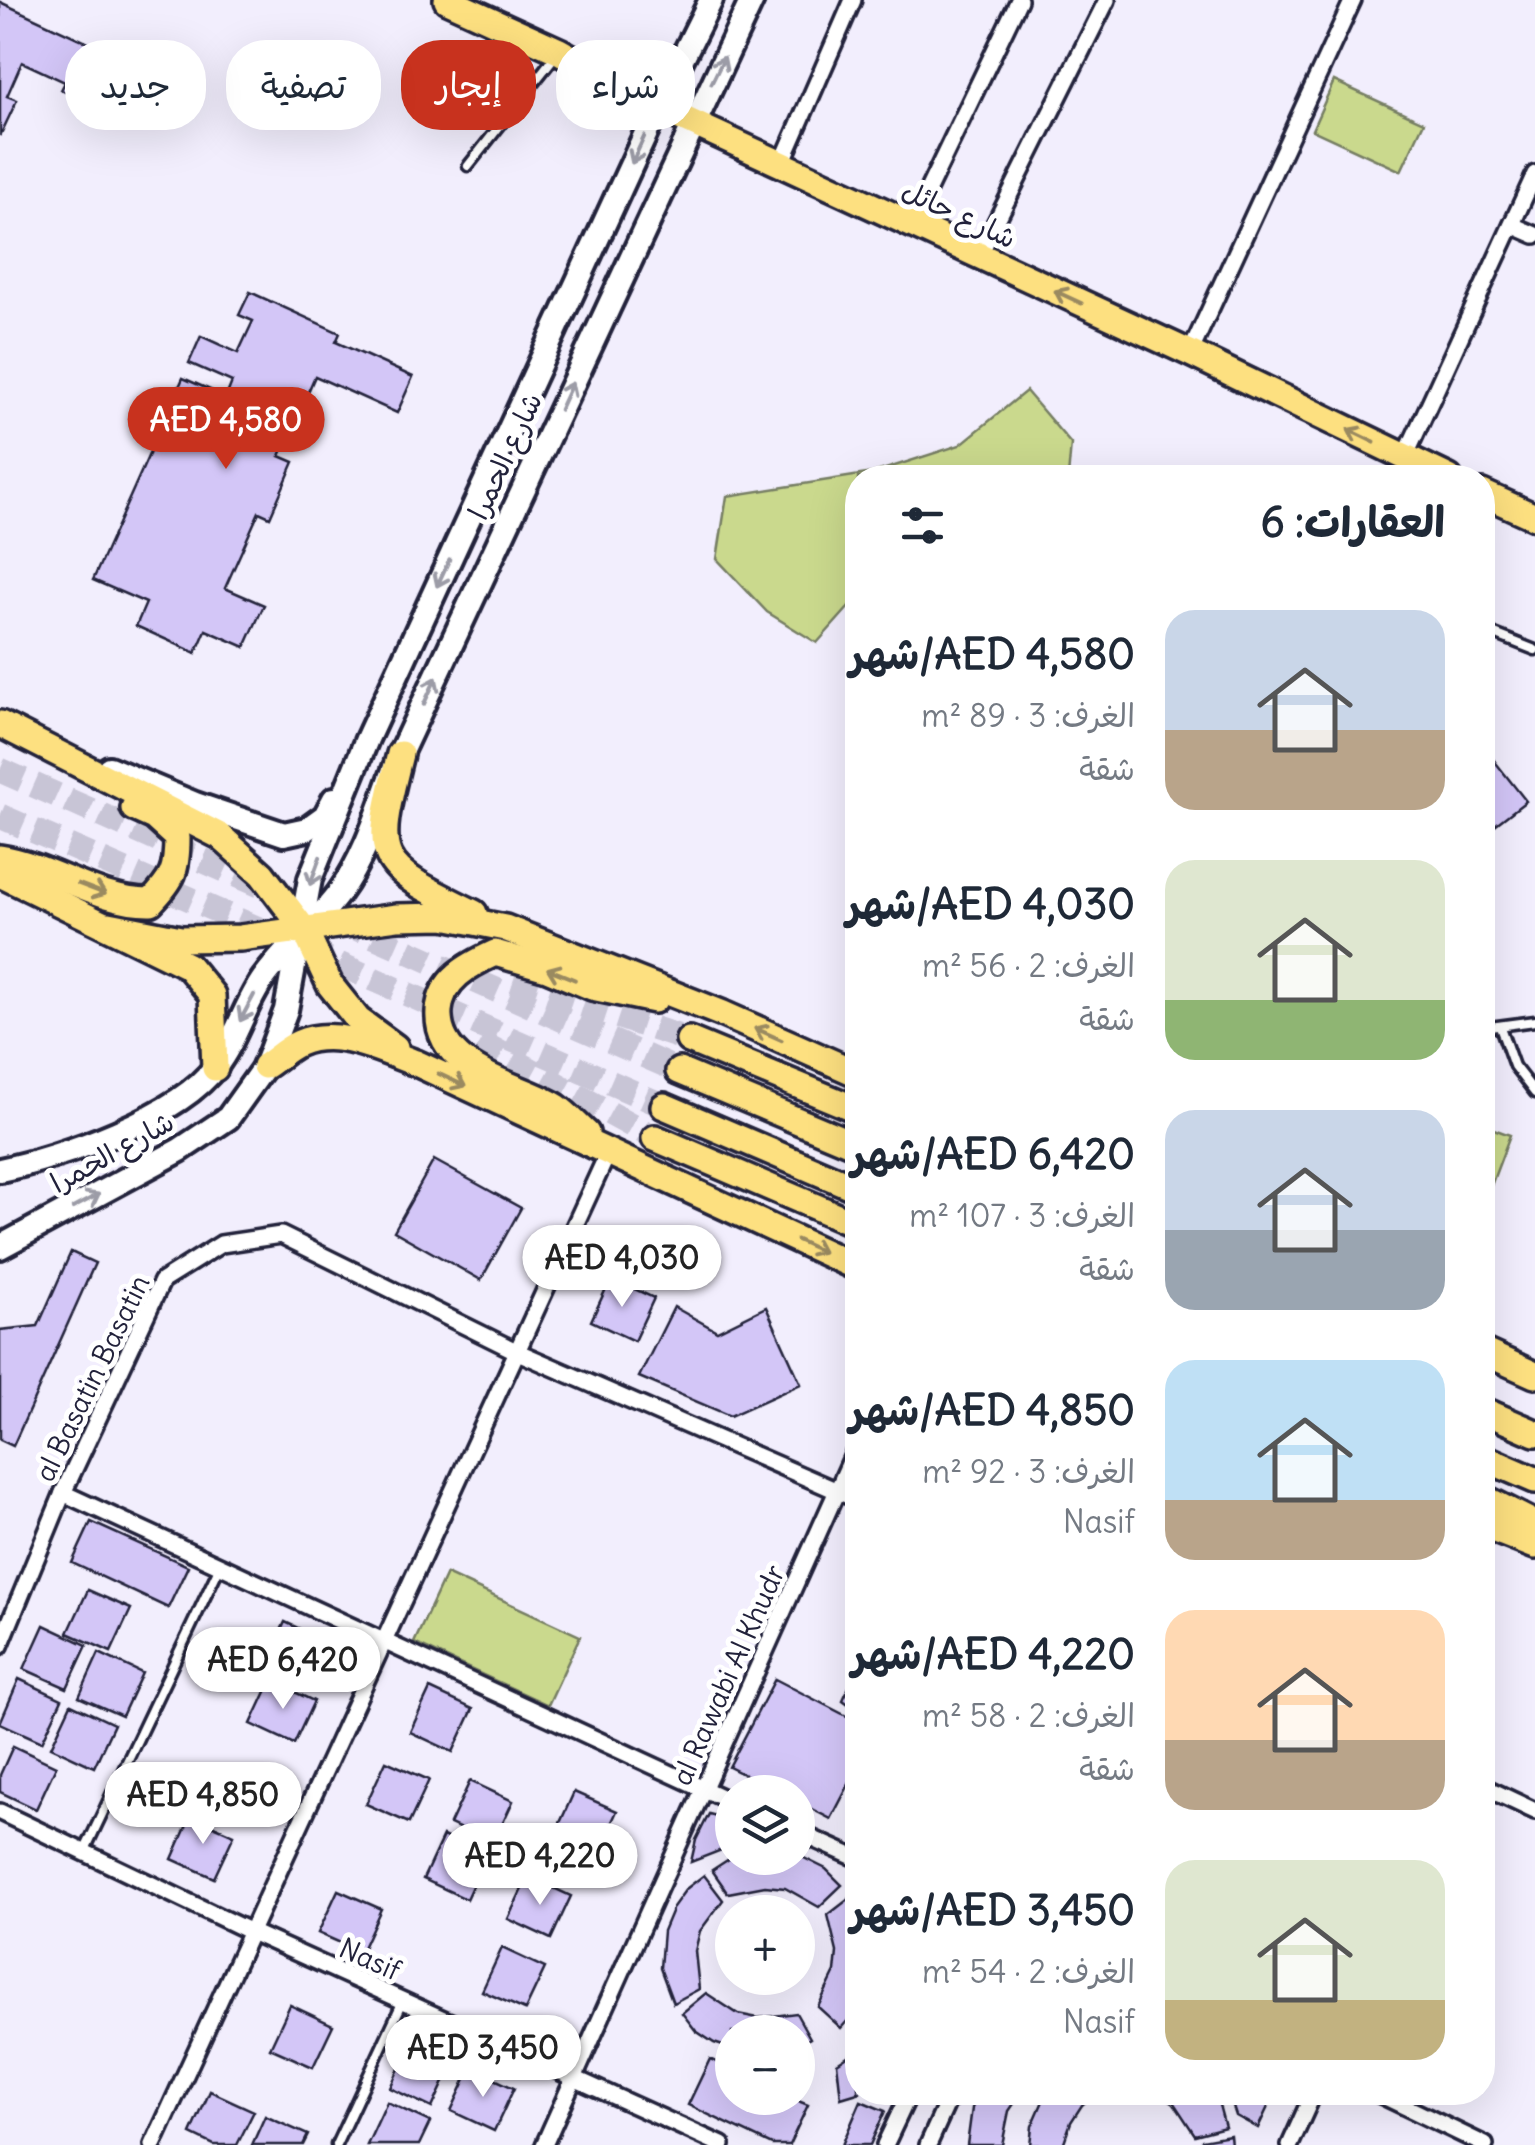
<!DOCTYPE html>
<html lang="ar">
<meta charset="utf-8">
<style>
body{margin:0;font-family:Delius,"Playpen Sans Arabic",sans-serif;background:#f6f6f7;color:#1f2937;direction:rtl;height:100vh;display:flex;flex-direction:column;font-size:38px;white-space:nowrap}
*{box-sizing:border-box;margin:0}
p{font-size:32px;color:#747a83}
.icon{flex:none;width:55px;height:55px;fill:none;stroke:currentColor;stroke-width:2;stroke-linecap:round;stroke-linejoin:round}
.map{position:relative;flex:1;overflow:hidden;direction:ltr}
.details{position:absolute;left:845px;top:465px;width:650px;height:1640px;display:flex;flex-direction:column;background:#fff;border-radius:40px;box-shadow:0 10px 40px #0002;direction:rtl}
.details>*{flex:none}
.hud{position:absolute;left:30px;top:40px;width:665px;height:90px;direction:rtl;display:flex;gap:20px}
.fabs{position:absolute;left:715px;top:1775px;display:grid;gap:20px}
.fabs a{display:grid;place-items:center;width:100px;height:100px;border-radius:50%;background:#fff;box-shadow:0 10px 40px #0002;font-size:50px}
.price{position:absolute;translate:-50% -85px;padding:0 22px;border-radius:35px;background:#fff;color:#222;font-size:32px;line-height:65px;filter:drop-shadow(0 2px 5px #0008)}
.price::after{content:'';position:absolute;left:50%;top:60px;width:30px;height:22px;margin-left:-15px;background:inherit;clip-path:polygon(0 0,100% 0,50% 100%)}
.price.selected{background:#c8321e;color:#fff}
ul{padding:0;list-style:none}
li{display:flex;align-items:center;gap:30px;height:250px;padding:0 50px}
li span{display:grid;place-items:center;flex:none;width:280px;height:200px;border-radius:30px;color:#555}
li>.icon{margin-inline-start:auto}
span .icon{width:120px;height:120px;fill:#fffc;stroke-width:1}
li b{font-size:42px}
h2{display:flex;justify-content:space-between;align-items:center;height:120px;padding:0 50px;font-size:42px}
.tag{padding:0 35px;border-radius:40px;background:#fff;box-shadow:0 10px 40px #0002;font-size:35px;line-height:90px}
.tag.selected{background:#c8321e;color:#fff}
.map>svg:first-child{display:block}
.green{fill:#cad98d;stroke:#767e64;stroke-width:2.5}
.building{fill:#d3c6f7;stroke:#22223b;stroke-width:2.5}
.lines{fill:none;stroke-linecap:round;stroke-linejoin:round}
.primary-tunnel{stroke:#c8c5d6;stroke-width:25;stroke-dasharray:25 12;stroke-linecap:butt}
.service-casing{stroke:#22223b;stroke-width:15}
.minor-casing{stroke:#22223b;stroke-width:22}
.secondary-casing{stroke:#22223b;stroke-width:30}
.primary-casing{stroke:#22223b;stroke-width:32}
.service{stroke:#fff;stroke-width:8}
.minor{stroke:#fff;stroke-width:15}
.secondary{stroke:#fff;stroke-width:22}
.primary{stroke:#fde080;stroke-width:25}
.oneway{stroke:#9c9ca7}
.oneway2{stroke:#9a8a61}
.labels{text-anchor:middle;stroke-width:10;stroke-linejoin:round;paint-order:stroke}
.street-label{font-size:28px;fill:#22223b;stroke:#fff}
</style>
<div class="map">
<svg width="1535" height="2145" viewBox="0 0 1535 2145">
<rect width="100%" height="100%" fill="#f2eefd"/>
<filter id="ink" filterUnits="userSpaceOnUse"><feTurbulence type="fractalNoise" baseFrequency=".01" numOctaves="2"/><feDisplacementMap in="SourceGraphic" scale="20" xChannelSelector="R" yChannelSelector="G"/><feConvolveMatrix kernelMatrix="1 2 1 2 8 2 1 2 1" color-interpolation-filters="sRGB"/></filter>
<g filter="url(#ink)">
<g class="green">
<polygon points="1334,81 1424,122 1401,171 1312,130"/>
<polygon points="1026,391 1071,444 1068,477 858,478 857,598 817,643 767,612 717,559 727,496 873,473 960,445"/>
<polygon points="1483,1125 1510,1135 1483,1207 1482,1125"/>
<polygon points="446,1574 580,1636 548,1705 414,1643"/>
</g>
<g class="building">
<polygon points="0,2 121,58 109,84 101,81 90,104 61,90 65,82 22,62 7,96 17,100 0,136"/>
<polygon points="250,292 340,333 336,342 413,377 397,413 315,376 280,456 294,462 270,517 259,512 225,588 264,605 245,647 206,630 196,653 136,626 146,603 93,580 183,378 226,397 232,382 189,363 201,336 238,353 253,321 239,315"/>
<polygon points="1493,759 1526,801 1482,835 1482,767"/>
<polygon points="434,1160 521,1208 481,1280 394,1231"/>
<polygon points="71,1252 95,1263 13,1446 0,1440 0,1330 38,1326"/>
<polygon points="611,1278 654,1298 634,1341 591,1321"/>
<polygon points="674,1307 717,1331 766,1307 801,1384 730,1416 639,1377"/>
<polygon points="91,1522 188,1566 168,1608 72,1563"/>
<polygon points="88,1590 131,1609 111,1652 68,1633"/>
<polygon points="285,1622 328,1642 308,1685 265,1665"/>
<polygon points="44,1625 87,1645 67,1688 24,1669"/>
<polygon points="99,1653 142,1673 122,1716 79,1697"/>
<polygon points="19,1679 62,1699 42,1742 0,1723"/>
<polygon points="775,1679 858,1722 858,1767 831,1819 798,1802 798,1792 779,1792 729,1767"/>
<polygon points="271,1681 314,1701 294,1744 251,1724"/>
<polygon points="858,1683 858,1711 843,1700 849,1687"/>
<polygon points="430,1689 473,1709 453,1752 410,1732"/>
<polygon points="71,1704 114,1724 94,1767 51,1747"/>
<polygon points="13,1746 56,1766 36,1809 0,1792 0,1775"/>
<polygon points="386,1761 429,1780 409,1823 366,1804"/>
<polygon points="470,1781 513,1801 493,1844 450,1824"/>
<polygon points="574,1792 617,1811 597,1854 555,1834"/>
<polygon points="709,1814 732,1820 732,1846 691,1862 696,1840"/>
<polygon points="191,1816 234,1835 214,1878 172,1859"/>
<polygon points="443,1836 486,1856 466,1899 423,1879"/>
<polygon points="798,1855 826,1869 842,1885 819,1907 785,1888 765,1886 728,1893 712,1870 732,1857"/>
<polygon points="704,1875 723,1900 700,1931 695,1951 699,1989 673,2003 660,1968 663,1931 673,1907 686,1889"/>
<polygon points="528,1876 571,1896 551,1939 508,1919"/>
<polygon points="338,1890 381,1909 361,1952 318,1933"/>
<polygon points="850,1898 858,1907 858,2009 841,2028 818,2007 835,1972 837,1952 828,1915"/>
<polygon points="502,1948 545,1968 525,2010 482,1991"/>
<polygon points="706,1993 738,2014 758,2018 796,2013 810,2038 798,2046 798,2032 732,2032 732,2049 714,2043 696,2031 682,2013"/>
<polygon points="290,2005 333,2025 313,2067 270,2048"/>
<polygon points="410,2045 452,2065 432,2108 390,2088"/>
<polygon points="858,2049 858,2092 861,2092 841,2098 837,2063"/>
<polygon points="710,2059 732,2070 732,2098 791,2098 808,2105 789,2145 772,2145 688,2105"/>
<polygon points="471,2068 514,2088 494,2131 451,2111"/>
<polygon points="210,2091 254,2111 237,2145 214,2145 191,2134"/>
<polygon points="980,2092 1022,2092 1009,2111 1002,2145 967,2145 972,2108"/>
<polygon points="1047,2092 1097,2092 1082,2105 1071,2122 1063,2145 1030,2145 1032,2126"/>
<polygon points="1159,2092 1211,2092 1219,2105 1225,2127 1195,2135 1174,2103"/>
<polygon points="1228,2092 1275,2092 1258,2128 1236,2116"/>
<polygon points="861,2101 885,2111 870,2145 842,2145"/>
<polygon points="387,2102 430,2122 419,2145 367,2145"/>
<polygon points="265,2116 308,2135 303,2145 252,2145"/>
<polygon points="1230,2135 1231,2145 1201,2145 1202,2140"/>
</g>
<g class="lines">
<g class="primary-tunnel">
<polyline points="0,770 281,895"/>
<polyline points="0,816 664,1106"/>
<polyline points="340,921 679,1071"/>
<polyline points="513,982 689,1040"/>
<polyline points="480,1042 655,1138"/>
</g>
<defs>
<g id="service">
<polyline points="468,166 555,56"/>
<polyline points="1482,629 1535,650"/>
<polyline points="1500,1027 1514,1066 1535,1093"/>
<polyline points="1482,1028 1535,1021"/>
<polyline points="84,1852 220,1566"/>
<polyline points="336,2145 403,2001"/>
</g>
<g id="minor">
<polyline points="782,163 853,0"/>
<polyline points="911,225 1019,0"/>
<polyline points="1512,225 1535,235"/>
<polyline points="979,256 1107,0"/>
<polyline points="1190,353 1353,0"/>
<polyline points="1405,457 1535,174"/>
<polyline points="63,1493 732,1802"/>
<polyline points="0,1646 63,1493 162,1281 221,1244 281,1235 518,1352 858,1500"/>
<polyline points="1482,1786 1535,1811"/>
<polyline points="0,1812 251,1932 722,2145"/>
<polyline points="798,1832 858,1859"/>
<polyline points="1375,2092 1485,2145"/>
<polyline points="153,2145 608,1153"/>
<polyline points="544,2145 858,1444"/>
<polyline points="885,2145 910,2092"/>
<polyline points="928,2145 952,2092"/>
<polyline points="1290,2145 1314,2092"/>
</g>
<g id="secondary">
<polyline points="109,768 195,804 284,834 307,829 325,816 334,799"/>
<path d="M 0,1170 C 60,1158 179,1117 216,1066 C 236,1040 244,1006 263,979 C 285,948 317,923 339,893 C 368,853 382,800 400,754 L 752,0"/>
<polyline points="0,1247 180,1150 228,1118 265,1066 286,1010 310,879 367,739 658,107 711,0"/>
</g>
<g id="primary">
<polyline points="447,0 559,51 658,107 1190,353 1449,478"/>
<polyline points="1482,493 1535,517"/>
<polyline points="0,724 220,836 262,874 304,929 330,985 358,1020 395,1047"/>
<path d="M 400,754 C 373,862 373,864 474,913"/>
<path d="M 0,858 C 52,866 99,903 151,902 C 173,879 177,871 177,838 L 154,817 L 134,808"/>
<polyline points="0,874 188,966 212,995 215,1068"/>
<polyline points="109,925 181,939 240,938 397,917 444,916 505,928 723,1014 858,1074"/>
<polyline points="689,1040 858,1110"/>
<path d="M 265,1066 C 276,1059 287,1048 299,1043 C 337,1027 380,1050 416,1063 L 858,1268"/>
<polyline points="679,1071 858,1146"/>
<polyline points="664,1106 858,1189"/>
<path d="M 586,1133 C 577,1125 567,1114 557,1107 C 517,1083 435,1071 439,1011 C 441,979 469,965 495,953 L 547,968 L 592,987 L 654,1000"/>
<polyline points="655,1138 858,1225"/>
<polyline points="1482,1351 1535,1375"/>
<polyline points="1482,1410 1535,1433"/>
<polyline points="1482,1457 1535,1480"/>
<polyline points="1482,1497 1535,1524"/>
<polyline points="1482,1525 1535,1546"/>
</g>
</defs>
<use href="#service" class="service-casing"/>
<use href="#minor" class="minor-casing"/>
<use href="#secondary" class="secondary-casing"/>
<use href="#primary" class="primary-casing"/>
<use href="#service" class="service"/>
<use href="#minor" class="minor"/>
<use href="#secondary" class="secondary"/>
<use href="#primary" class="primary"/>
</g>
<defs><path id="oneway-shaft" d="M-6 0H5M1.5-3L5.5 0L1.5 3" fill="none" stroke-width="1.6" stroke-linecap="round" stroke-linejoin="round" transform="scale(2.5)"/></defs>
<g class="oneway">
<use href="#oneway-shaft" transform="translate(718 70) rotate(-64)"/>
<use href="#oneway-shaft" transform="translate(638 150) rotate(115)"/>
<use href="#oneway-shaft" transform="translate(566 396) rotate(-65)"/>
<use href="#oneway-shaft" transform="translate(443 573) rotate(115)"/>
<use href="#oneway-shaft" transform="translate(430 691) rotate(-65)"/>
<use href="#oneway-shaft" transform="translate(315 871) rotate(110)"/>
<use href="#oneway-shaft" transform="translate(247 1008) rotate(118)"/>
<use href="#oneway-shaft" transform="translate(86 1201) rotate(-28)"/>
</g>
<g class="oneway2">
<use href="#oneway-shaft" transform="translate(1068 297) rotate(-155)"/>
<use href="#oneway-shaft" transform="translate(1361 436) rotate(-154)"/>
<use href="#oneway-shaft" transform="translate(92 889) rotate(21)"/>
<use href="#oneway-shaft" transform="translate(561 974) rotate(-158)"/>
<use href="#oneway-shaft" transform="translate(768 1034) rotate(-156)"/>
<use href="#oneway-shaft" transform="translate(452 1080) rotate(25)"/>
<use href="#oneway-shaft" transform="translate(810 1246) rotate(25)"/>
</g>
</g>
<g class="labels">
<g class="street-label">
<text transform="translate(959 214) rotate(25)" y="10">شارع حائل</text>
<text transform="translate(505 456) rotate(-65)" y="10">شارع الحمرا</text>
<text transform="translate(112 1152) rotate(-29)" y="10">شارع الحمرا</text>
<text transform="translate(92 1378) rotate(-64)" y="10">al Basatin Basatin</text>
<text transform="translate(728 1675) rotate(-66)" y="10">al Rawabi Al Khudr</text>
<text transform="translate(370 1959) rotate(24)" y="10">Nasif</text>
</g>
</g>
</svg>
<div class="fabs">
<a><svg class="icon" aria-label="layers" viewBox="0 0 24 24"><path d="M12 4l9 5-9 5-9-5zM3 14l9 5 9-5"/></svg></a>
<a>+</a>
<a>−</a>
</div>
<b class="price selected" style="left:226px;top:472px">AED 4,580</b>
<b class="price" style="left:622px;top:1310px">AED 4,030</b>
<b class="price" style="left:283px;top:1712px">AED 6,420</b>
<b class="price" style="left:203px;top:1847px">AED 4,850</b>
<b class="price" style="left:540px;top:1908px">AED 4,220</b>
<b class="price" style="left:483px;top:2100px">AED 3,450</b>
<div class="hud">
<a class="tag">شراء</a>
<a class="tag selected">إيجار</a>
<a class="tag">تصفية</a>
<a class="tag">جديد</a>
</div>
<section class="details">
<h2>العقارات: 6<svg class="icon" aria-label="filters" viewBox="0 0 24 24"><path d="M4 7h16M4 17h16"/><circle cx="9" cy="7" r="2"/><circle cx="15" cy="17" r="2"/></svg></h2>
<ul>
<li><span style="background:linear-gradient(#c9d6e8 60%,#b9a48a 0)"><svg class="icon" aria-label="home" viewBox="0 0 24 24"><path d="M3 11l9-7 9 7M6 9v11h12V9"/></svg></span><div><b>AED 4,580/شهر</b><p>الغرف: 3 · 89 m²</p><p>شقة</p></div></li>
<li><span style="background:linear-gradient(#dfe7d0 70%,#8fb573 0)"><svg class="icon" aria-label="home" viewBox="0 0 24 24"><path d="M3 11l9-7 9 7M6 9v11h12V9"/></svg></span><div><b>AED 4,030/شهر</b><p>الغرف: 2 · 56 m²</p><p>شقة</p></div></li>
<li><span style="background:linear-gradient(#c9d6e8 60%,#9aa5b1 0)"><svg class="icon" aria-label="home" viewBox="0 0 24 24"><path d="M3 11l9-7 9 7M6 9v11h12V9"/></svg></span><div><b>AED 6,420/شهر</b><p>الغرف: 3 · 107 m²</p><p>شقة</p></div></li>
<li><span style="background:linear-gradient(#bfe0f5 70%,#b9a48a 0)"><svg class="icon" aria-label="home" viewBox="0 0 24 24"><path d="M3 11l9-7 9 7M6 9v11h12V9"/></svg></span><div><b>AED 4,850/شهر</b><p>الغرف: 3 · 92 m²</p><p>Nasif</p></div></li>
<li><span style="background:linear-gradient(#ffd9b3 65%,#b9a48a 0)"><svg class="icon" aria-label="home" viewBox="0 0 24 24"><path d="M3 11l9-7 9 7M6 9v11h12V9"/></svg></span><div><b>AED 4,220/شهر</b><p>الغرف: 2 · 58 m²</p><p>شقة</p></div></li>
<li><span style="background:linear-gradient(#dfe7d0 70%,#c2b280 0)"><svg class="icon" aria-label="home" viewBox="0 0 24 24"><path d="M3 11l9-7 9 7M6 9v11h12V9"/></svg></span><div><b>AED 3,450/شهر</b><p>الغرف: 2 · 54 m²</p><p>Nasif</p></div></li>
</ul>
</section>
</div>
